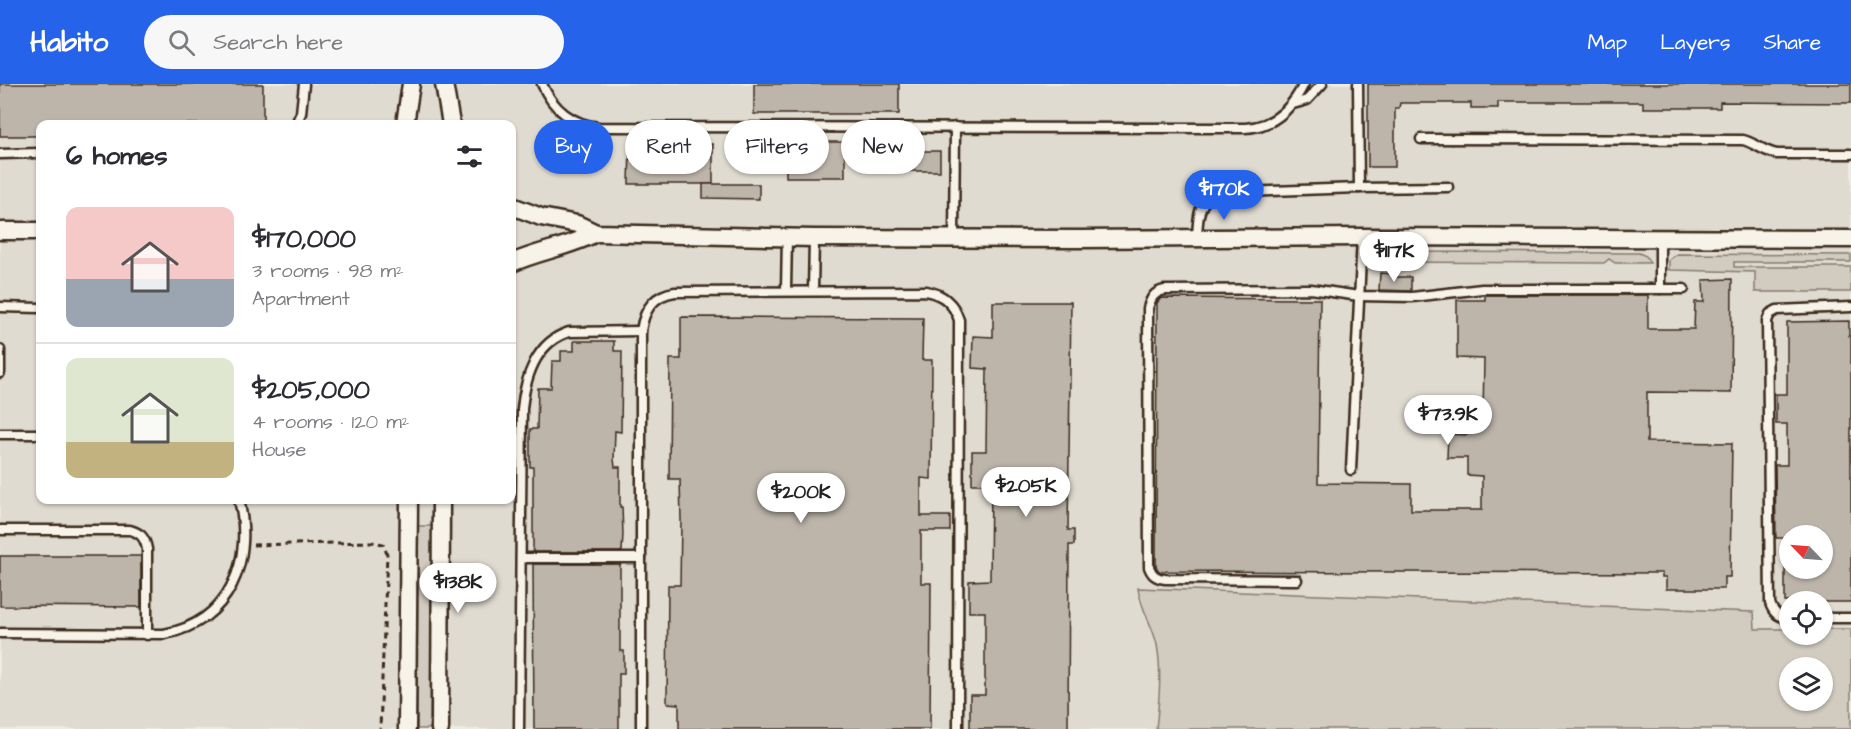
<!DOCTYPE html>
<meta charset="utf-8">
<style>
body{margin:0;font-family:"Architects Daughter",sans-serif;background:#f7f7f7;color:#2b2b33;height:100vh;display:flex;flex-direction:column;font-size:22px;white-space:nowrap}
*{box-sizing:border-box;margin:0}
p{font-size:20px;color:#7c7c81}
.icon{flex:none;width:33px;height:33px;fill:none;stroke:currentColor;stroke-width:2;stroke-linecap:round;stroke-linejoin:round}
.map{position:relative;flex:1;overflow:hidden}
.drawer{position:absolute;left:36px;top:36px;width:480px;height:384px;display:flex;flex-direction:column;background:#fff;border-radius:12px;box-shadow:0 2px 4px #0004}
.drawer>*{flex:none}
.top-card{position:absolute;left:534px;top:36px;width:570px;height:54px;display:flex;gap:12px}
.needle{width:39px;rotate:295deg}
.fabs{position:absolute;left:1779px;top:441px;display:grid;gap:12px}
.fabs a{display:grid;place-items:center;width:54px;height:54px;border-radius:50%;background:#fff;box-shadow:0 2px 4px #0004;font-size:30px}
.price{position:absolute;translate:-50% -51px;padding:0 14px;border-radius:21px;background:#fff;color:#222;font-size:20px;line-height:39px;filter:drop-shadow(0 2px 3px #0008)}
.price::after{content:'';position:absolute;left:50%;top:36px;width:18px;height:14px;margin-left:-9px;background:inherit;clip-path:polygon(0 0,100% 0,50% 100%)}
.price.current{background:#2563eb;color:#fff}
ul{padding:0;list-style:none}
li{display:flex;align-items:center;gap:18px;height:150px;padding:0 30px}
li+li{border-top:2px solid #e1e1e2}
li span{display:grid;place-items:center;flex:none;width:168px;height:120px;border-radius:12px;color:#555}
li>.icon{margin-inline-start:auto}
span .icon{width:72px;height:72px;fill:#fffc;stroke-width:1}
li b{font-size:26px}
h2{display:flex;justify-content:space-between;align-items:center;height:72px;padding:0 30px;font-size:26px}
.pill{padding:0 21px;border-radius:27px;background:#fff;box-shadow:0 2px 4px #0004;font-size:21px;line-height:54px}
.pill.current{background:#2563eb;color:#fff}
header{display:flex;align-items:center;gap:36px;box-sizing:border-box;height:84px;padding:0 30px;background:#2563eb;color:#fff}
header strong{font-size:28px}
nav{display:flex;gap:33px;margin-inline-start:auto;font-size:21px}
.search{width:420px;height:54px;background:#f7f7f7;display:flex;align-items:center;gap:15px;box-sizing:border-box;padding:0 21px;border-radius:33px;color:#7c7c81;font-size:22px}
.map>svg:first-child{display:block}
.built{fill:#e0dbd0;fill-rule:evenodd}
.green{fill:#d1cbc0;stroke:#867a6f;stroke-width:1.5;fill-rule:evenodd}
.building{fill:#bdb5aa;stroke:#3b2a1e;stroke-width:1.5}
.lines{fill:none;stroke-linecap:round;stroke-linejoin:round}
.service-casing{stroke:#3b2a1e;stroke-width:13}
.minor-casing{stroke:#3b2a1e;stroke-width:21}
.path{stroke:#3b2a1e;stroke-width:3;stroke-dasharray:6 4.5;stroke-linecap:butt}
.service{stroke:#f7f3e8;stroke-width:8}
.minor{stroke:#f7f3e8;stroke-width:16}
</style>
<header>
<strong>Habito</strong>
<div class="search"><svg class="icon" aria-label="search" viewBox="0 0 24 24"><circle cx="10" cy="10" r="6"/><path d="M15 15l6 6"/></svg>Search here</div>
<nav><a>Map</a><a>Layers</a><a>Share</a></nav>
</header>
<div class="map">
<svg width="1851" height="645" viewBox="0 0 1851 645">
<rect width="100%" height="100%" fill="#efebe0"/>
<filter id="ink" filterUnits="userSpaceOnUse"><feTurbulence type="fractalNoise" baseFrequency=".0167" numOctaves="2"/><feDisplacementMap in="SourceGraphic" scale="12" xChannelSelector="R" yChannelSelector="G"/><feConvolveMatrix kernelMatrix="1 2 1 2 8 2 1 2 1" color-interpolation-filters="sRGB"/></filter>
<g filter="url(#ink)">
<path class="built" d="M 0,0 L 1851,0 L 1851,645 L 1756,645 L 1754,528 L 1139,504 L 1139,517 L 1148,533 L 1157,560 L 1160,591 L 1156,645 L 0,645 ZM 40,40 L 512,40 L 512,416 L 40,416 ZM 1790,452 L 1822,452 L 1822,484 L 1790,484 ZM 1790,518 L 1822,518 L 1822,550 L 1790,550 ZM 1790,584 L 1822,584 L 1822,616 L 1790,616 Z"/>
<g class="green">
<polygon points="1383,168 1639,169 1646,172 1650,179 1615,179 1609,175 1604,179 1375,178 1378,170"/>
<polygon points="1677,170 1851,171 1851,178 1734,178 1734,183 1851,183 1851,208 1755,208 1755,188 1669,186 1669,176"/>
<polygon points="418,442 432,442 430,645 417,645"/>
<path d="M 1138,504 L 1754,528 L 1755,545 L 1789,545 L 1790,550 L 1822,550 L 1823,545 L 1851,545 L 1851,645 L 1156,645 C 1159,617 1162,589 1157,561 C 1153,541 1140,524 1138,504 ZM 1790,584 L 1822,584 L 1822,616 L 1790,616 Z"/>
</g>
<g class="building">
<polygon points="0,0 263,0 263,40 40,40 40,52 0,52"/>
<rect x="754" y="0" width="145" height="30"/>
<polygon points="1368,0 1851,0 1851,19 1720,18 1720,24 1643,24 1643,18 1498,18 1498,24 1471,24 1471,19 1400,19 1399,24 1395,24 1395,83 1368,83"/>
<rect x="786" y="58" width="59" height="35"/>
<polygon points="713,60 713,100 629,100 630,61"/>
<rect x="904" y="67" width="36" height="20"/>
<polygon points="703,100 759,100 759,115 703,114"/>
<polygon points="1380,189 1395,190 1395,193 1411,193 1411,207 1379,206"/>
<polygon points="1732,195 1731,309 1647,308 1647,358 1732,359 1730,493 1724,493 1724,505 1666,505 1666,493 1662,493 1662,489 1159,487 1156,483 1157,219 1161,214 1320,215 1318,399 1411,400 1411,426 1482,426 1482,392 1467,391 1467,374 1447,374 1448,350 1467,351 1468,331 1483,331 1484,275 1457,274 1457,216 1485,216 1485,211 1648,211 1648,245 1694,245 1695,218 1704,218 1703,196"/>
<polygon points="993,218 1071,218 1068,446 1074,446 1074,461 1069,461 1068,645 970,645 970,611 985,611 985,528 969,528 969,497 990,496 991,400 972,400 972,367 986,367 987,285 972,284 973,252 993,253"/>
<polygon points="681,233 923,234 922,276 932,276 931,395 921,394 921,432 950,432 950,447 921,447 921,499 931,499 930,645 679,645 679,620 667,619 668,501 680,501 681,436 680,395 669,395 670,275 681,275"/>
<polygon points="1849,237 1849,252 1851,252 1851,518 1785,518 1785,484 1822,484 1822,452 1790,452 1790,454 1776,454 1775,381 1787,381 1787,340 1776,340 1776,310 1787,310 1787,238"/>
<polygon points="574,257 614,257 614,267 622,267 621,348 615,347 614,375 615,383 620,383 620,423 622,423 623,450 622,467 620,468 533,468 533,383 530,383 530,345 537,345 538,304 551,304 552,277 561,277 561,267 574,267"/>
<polygon points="0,472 141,472 141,523 0,522"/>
<polygon points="533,480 620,480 620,567 624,567 624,590 619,590 619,645 534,645"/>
</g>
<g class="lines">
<defs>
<g id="service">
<path d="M 542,0 C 553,25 571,40 599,43 L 1245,44 C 1273,43 1292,24 1304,0"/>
<polyline points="1358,0 1359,104"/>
<polyline points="1293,20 1307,16 1322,0"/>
<polyline points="296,40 301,29 304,0"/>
<path d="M 1421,55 L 1743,56 C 1755,59 1764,68 1777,70 L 1851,70"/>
<polyline points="0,70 40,69"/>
<polyline points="954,153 955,43"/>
<path d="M 1197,154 C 1198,136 1197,118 1216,109 L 1359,104 L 1448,103"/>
<polyline points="1660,154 1660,205"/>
<polyline points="786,206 787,153"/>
<polyline points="813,207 814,154"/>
<polyline points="0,223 40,224"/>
<polyline points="0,266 0,289"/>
<polyline points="0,350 40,350"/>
<polyline points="1351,386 1362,153"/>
<path d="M 0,446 L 130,446 C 141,449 145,454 147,465 L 147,551"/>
<polyline points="521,474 641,474"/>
<path d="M 1297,496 L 1165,495 C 1156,494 1152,491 1149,483 L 1148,224 C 1151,214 1154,208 1165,206 L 1311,205 L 1359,212 L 1412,213 L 1482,205 L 1684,205"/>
<path d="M 1790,534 C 1779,534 1773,529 1770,519 L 1767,237 L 1770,230 L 1777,226 L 1851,223"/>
<polyline points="1822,534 1851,534"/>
<path d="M 0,549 L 164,550 C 230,538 254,476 239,416"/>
<path d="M 519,645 L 522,325 C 525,294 536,258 569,248 L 641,247"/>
<path d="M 641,645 L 641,247 C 644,226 653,211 675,208 L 926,207 C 943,210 954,220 959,236 L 958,645"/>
</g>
<g id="minor">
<polyline points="444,0 451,40"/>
<polyline points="405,40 411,0"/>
<polyline points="512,122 541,133 577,140 596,149 814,154 1078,155 1362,153 1851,155"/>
<polyline points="0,147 40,147"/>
<path d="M 512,179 C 539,167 569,163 596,149"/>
<polyline points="407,645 409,416"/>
<polyline points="440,645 441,416"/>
</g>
</defs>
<use href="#service" class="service-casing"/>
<use href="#minor" class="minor-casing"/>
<polyline class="path" points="253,461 372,458 383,460 387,470 380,645"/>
<use href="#service" class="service"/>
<use href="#minor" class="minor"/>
</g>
</g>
</svg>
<div class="fabs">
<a><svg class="needle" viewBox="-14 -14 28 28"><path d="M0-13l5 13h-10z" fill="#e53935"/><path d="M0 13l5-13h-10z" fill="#7c7c81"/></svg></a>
<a><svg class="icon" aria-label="locate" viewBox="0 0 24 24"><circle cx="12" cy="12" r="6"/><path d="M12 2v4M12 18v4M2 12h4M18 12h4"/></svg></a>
<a><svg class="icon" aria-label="layers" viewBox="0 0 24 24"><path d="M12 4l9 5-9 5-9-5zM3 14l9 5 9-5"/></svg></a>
</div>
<b class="price current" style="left:1224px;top:137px">$170K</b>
<b class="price" style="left:1394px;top:199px">$117K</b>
<b class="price" style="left:1448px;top:362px">$73.9K</b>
<b class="price" style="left:1026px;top:434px">$205K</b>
<b class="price" style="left:801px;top:440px">$200K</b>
<b class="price" style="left:458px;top:530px">$138K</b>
<div class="top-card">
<a class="pill current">Buy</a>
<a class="pill">Rent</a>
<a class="pill">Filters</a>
<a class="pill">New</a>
</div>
<section class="drawer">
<h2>6 homes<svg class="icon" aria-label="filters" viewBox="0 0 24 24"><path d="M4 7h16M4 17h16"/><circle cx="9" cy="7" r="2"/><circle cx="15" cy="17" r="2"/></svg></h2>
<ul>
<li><span style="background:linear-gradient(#f6c9c9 60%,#9aa5b1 0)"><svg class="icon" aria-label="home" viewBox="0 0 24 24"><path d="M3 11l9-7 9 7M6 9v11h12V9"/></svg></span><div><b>$170,000</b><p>3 rooms · 98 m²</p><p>Apartment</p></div></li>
<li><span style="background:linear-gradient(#dfe7d0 70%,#c2b280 0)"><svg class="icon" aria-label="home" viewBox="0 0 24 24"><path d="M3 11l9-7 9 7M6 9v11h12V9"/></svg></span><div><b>$205,000</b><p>4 rooms · 120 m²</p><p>House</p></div></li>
</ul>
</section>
</div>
